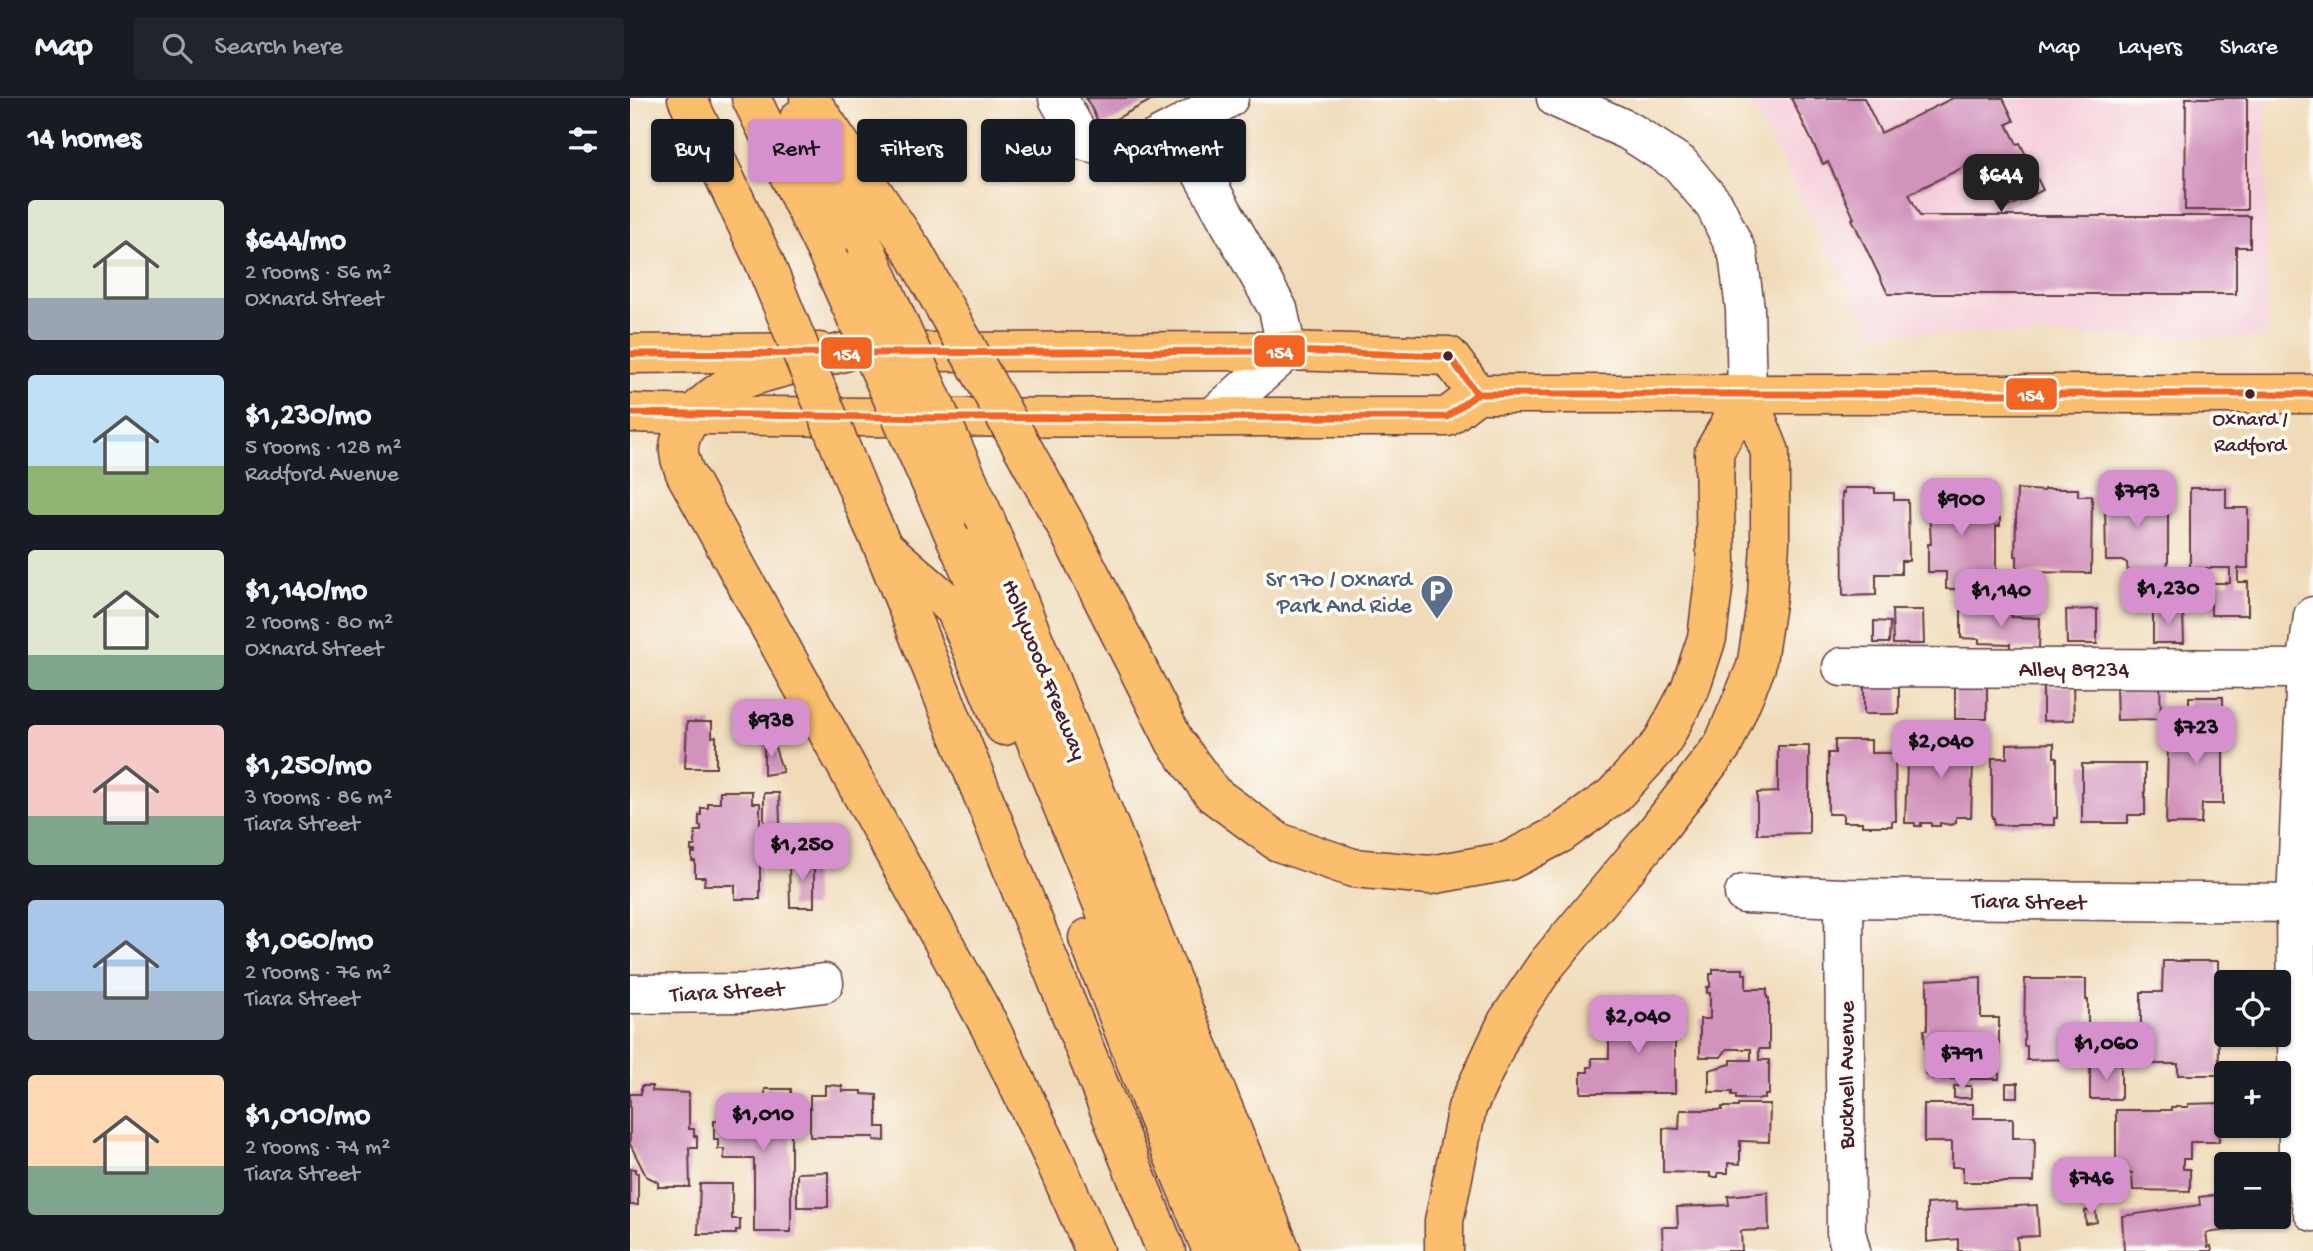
<!DOCTYPE html>
<meta charset="utf-8">
<style>
body{margin:0;font-family:"Gochi Hand",sans-serif;background:#20242c;color:#f1f3f6;height:100vh;display:flex;flex-direction:column;font-size:26px;white-space:nowrap}
*{box-sizing:border-box;margin:0}
p{font-size:23px;color:#9ea1a6}
.icon{flex:none;width:38px;height:38px;fill:none;stroke:currentColor;stroke-width:2;stroke-linecap:round;stroke-linejoin:round}
.map{position:relative;flex:1;overflow:hidden}
.side{display:flex;flex-direction:column;background:#171b24;width:630px}
.side>*{flex:none}
.banner{position:absolute;left:21px;top:21px;width:665px;height:63px;display:flex;gap:14px}
.controls{position:absolute;left:1584px;top:872px;display:grid;gap:14px}
.controls a{display:grid;place-items:center;width:77px;height:77px;border-radius:7px;background:#171b24;box-shadow:0 2px 5px #0004;font-size:35px}
.price{position:absolute;translate:-50% -60px;padding:0 16px;border-radius:14px;background:#d690ce;color:#111;font-size:23px;line-height:46px;filter:drop-shadow(0 2px 4px #0008)}
.price::after{content:'';position:absolute;left:50%;top:42px;width:21px;height:16px;margin-left:-10px;background:inherit;clip-path:polygon(0 0,100% 0,50% 100%)}
.price.on{background:#222;color:#fff}
ul{padding:0;list-style:none}
li{display:flex;align-items:center;gap:21px;height:175px;padding:0 28px}
li span{display:grid;place-items:center;flex:none;width:196px;height:140px;border-radius:7px;color:#555}
li>.icon{margin-inline-start:auto}
span .icon{width:84px;height:84px;fill:#fffc;stroke-width:1}
li b{font-size:30px}
h2{display:flex;justify-content:space-between;align-items:center;height:84px;padding:0 28px;font-size:30px}
.pill{padding:0 24px;border-radius:7px;background:#171b24;box-shadow:0 2px 5px #0004;font-size:24px;line-height:63px}
.pill.on{background:#d690ce;color:#111}
header{display:flex;align-items:center;gap:42px;box-sizing:border-box;height:98px;padding:0 35px;background:#171b24;border-bottom:2px solid #363941}
header strong{font-size:33px}
nav{display:flex;gap:38px;margin-inline-start:auto;font-size:24px}
.search{width:490px;height:63px;background:#20242c;display:flex;align-items:center;gap:18px;box-sizing:border-box;padding:0 24px;border-radius:7px;color:#9ea1a6;font-size:26px}
main{display:flex;flex:1;min-height:0}
.map>svg:first-child{display:block}
.built{fill:#f5cfda}
.building{fill:#d192bc}
.lines{fill:none;stroke-linecap:round;stroke-linejoin:round}
.minor-casing{stroke:#633b40;stroke-width:41}
.major-casing{stroke:#633b40;stroke-width:41}
.highway-casing{stroke:#633b40;stroke-width:41}
.minor{stroke:#fff;stroke-width:38}
.major{stroke:#fabe6d;stroke-width:38}
.highway{stroke:#fabe6d;stroke-width:38}
.highway-bridge-casing{stroke:#633b40;stroke-width:41;stroke-linecap:butt}
.highway-bridge{stroke:#fabe6d;stroke-width:38}
.bus-1-casing{stroke:#fdfcf7;stroke-width:12}
.bus-1{stroke:#f26522;stroke-width:7}
.bus-dot{fill:#4a1f2b;stroke:#fdfcf7;stroke-width:2.5}
.labels{text-anchor:middle;stroke-width:7;stroke-linejoin:round;paint-order:stroke}
.bus-label{font-size:21px;fill:#4a1f2b;stroke:#fdfcf7}
.service-label{font-size:23px;fill:#4e5e75;stroke:#fdfcf7;text-anchor:end}
.street-label{font-size:23px;fill:#4a1f2b;stroke:#fdfcf7}
.line-badge{stroke:#fdfcf7;stroke-width:2.5}
.badge-label{font-size:19px;text-anchor:middle;font-weight:bold;fill:#fff}
</style>
<header>
<strong>Map</strong>
<div class="search"><svg class="icon" aria-label="search" viewBox="0 0 24 24"><circle cx="10" cy="10" r="6"/><path d="M15 15l6 6"/></svg>Search here</div>
<nav><a>Map</a><a>Layers</a><a>Share</a></nav>
</header>
<main>
<section class="side">
<h2>14 homes<svg class="icon" aria-label="filters" viewBox="0 0 24 24"><path d="M4 7h16M4 17h16"/><circle cx="9" cy="7" r="2"/><circle cx="15" cy="17" r="2"/></svg></h2>
<ul>
<li><span style="background:linear-gradient(#dfe7d0 70%,#9aa5b1 0)"><svg class="icon" aria-label="home" viewBox="0 0 24 24"><path d="M3 11l9-7 9 7M6 9v11h12V9"/></svg></span><div><b>$644/mo</b><p>2 rooms · 56 m²</p><p>Oxnard Street</p></div></li>
<li><span style="background:linear-gradient(#bfe0f5 65%,#8fb573 0)"><svg class="icon" aria-label="home" viewBox="0 0 24 24"><path d="M3 11l9-7 9 7M6 9v11h12V9"/></svg></span><div><b>$1,230/mo</b><p>5 rooms · 128 m²</p><p>Radford Avenue</p></div></li>
<li><span style="background:linear-gradient(#dfe7d0 75%,#7fa58c 0)"><svg class="icon" aria-label="home" viewBox="0 0 24 24"><path d="M3 11l9-7 9 7M6 9v11h12V9"/></svg></span><div><b>$1,140/mo</b><p>2 rooms · 80 m²</p><p>Oxnard Street</p></div></li>
<li><span style="background:linear-gradient(#f6c9c9 65%,#7fa58c 0)"><svg class="icon" aria-label="home" viewBox="0 0 24 24"><path d="M3 11l9-7 9 7M6 9v11h12V9"/></svg></span><div><b>$1,250/mo</b><p>3 rooms · 86 m²</p><p>Tiara Street</p></div></li>
<li><span style="background:linear-gradient(#a9c7e8 65%,#9aa5b1 0)"><svg class="icon" aria-label="home" viewBox="0 0 24 24"><path d="M3 11l9-7 9 7M6 9v11h12V9"/></svg></span><div><b>$1,060/mo</b><p>2 rooms · 76 m²</p><p>Tiara Street</p></div></li>
<li><span style="background:linear-gradient(#ffd9b3 65%,#7fa58c 0)"><svg class="icon" aria-label="home" viewBox="0 0 24 24"><path d="M3 11l9-7 9 7M6 9v11h12V9"/></svg></span><div><b>$1,010/mo</b><p>2 rooms · 74 m²</p><p>Tiara Street</p></div></li>
</ul>
</section>
<div class="map">
<svg width="1683" height="1153" viewBox="0 0 1683 1153">
<rect width="100%" height="100%" fill="#fdfcf7"/>
<filter id="ink" filterUnits="userSpaceOnUse"><feTurbulence type="fractalNoise" baseFrequency=".0143" numOctaves="2"/><feDisplacementMap in="SourceGraphic" scale="14" xChannelSelector="R" yChannelSelector="G"/><feConvolveMatrix kernelMatrix="1 2 1 2 8 2 1 2 1" color-interpolation-filters="sRGB"/></filter>
<filter id="wash" filterUnits="userSpaceOnUse"><feTurbulence type="fractalNoise" baseFrequency=".00686" numOctaves="4" result="noise"/><feDisplacementMap in="SourceGraphic" scale="28" xChannelSelector="R" yChannelSelector="G"/><feGaussianBlur stdDeviation="1.57" result="paint"/><feColorMatrix in="noise" values="0 0 0 0 0 0 0 0 0 0 0 0 0 0 0 0 0 1.4 0 .05"/><feComposite in="paint" operator="in"/></filter>
<g filter="url(#wash)">
<rect width="100%" height="100%" fill="#f0dbb9"/>
<polygon class="built" points="1117,0 1636,0 1638,241 1242,234"/>
<g id="blocks">
<g class="building">
<polygon points="456,0 525,0 471,29"/>
<polygon points="1161,0 1234,0 1251,35 1323,0 1373,0 1384,23 1377,26 1387,46 1390,45 1413,92 1374,111 1350,61 1279,96 1290,118 1620,118 1620,149 1606,149 1606,196 1258,196 1222,121 1224,120 1198,64 1193,66"/>
<polygon points="1556,0 1617,0 1617,112 1555,112"/>
<polygon points="1483,389 1494,389 1494,393 1525,392 1525,401 1538,401 1538,463 1536,475 1498,476 1497,465 1494,463 1476,463 1475,407 1473,407 1473,392 1483,392"/>
<polygon points="1214,390 1245,390 1245,395 1264,395 1264,402 1278,402 1279,463 1271,463 1271,476 1246,476 1246,497 1213,498 1212,395 1214,395"/>
<polygon points="1560,390 1596,390 1596,410 1618,410 1618,470 1608,470 1608,484 1618,484 1618,517 1581,517 1581,485 1600,485 1600,470 1560,470"/>
<polygon points="1298,391 1337,391 1337,393 1342,393 1342,408 1366,408 1366,420 1370,420 1370,428 1366,428 1366,479 1343,479 1343,491 1316,491 1316,474 1298,474 1298,446 1301,446"/>
<polygon points="1387,391 1414,393 1414,391 1448,391 1448,398 1462,398 1461,475 1387,474 1387,458 1385,458"/>
<polygon points="1467,511 1467,546 1437,546 1436,512"/>
<polygon points="1262,512 1293,512 1294,546 1263,546"/>
<polygon points="1349,512 1381,513 1381,519 1410,520 1409,551 1380,551 1380,546 1349,545 1349,541 1331,540 1331,513"/>
<polygon points="1523,512 1553,512 1554,545 1523,545"/>
<polygon points="1244,523 1260,524 1259,545 1244,545"/>
<rect x="1234" y="582" width="35" height="34"/>
<polygon points="1530,586 1531,621 1487,622 1486,588"/>
<polygon points="1357,588 1357,621 1325,621 1325,589"/>
<polygon points="1413,588 1443,588 1444,622 1413,623"/>
<polygon points="1559,599 1593,599 1593,633 1585,633 1585,648 1593,648 1593,706 1572,706 1571,726 1536,726 1538,648 1576,648 1576,634 1559,634"/>
<polygon points="57,624 82,624 82,639 86,638 86,670 55,670"/>
<polygon points="1290,636 1344,636 1341,719 1326,719 1326,725 1321,727 1310,725 1310,728 1301,728 1301,725 1291,725 1291,728 1285,728 1285,725 1275,725 1277,665 1290,665"/>
<polygon points="142,641 153,674 134,677 134,643"/>
<polygon points="1205,642 1241,642 1241,655 1265,655 1266,723 1262,723 1262,728 1232,728 1232,724 1213,724 1213,716 1198,716 1198,655 1205,655"/>
<polygon points="1424,645 1424,659 1427,659 1427,720 1424,720 1424,727 1364,727 1364,720 1362,720 1362,660 1377,660 1377,646"/>
<polygon points="1148,648 1179,648 1179,735 1127,736 1127,695 1148,694"/>
<polygon points="1452,666 1515,666 1515,717 1498,717 1498,725 1452,725"/>
<polygon points="90,693 122,693 122,705 130,705 130,801 105,801 105,787 74,787 75,779 65,779 65,763 62,763 62,755 65,755 65,753 61,753 61,748 65,748 65,733 71,733 71,728 69,728 69,717 71,717 71,710 78,710 78,705 90,705"/>
<polygon points="134,695 149,695 151,758 134,758"/>
<polygon points="184,760 184,809 160,809 159,761"/>
<polygon points="1533,863 1588,863 1589,977 1548,977 1548,966 1514,966 1514,949 1511,949 1511,894 1532,894"/>
<polygon points="1083,871 1113,871 1113,876 1116,876 1116,891 1137,891 1137,900 1139,900 1139,951 1129,951 1129,962 1139,962 1139,997 1135,997 1135,1001 1106,1001 1106,997 1102,997 1102,994 1079,994 1079,972 1101,966 1101,962 1121,962 1121,951 1097,951 1091,959 1070,959 1070,921 1080,921 1080,895 1077,895 1077,889 1080,889 1080,876 1083,876"/>
<polygon points="1351,879 1351,920 1369,920 1369,981 1303,981 1303,977 1296,977 1294,932 1297,932 1297,882"/>
<polygon points="1395,881 1456,881 1456,902 1458,902 1458,947 1454,947 1454,951 1445,951 1445,961 1397,962 1397,948 1394,948"/>
<polygon points="1045,904 1045,995 951,995 951,974 958,974 958,969 962,969 962,960 979,960 979,933 1004,933 1004,905"/>
<rect x="1460" y="966" width="31" height="35"/>
<rect x="1376" y="985" width="12" height="14"/>
<polygon points="195,987 212,988 212,993 232,993 232,996 247,997 247,1029 255,1029 255,1043 244,1042 244,1039 180,1039 180,997 195,997"/>
<polygon points="11,988 22,988 22,993 59,995 59,1031 64,1031 64,1038 67,1038 67,1050 59,1050 60,1089 28,1089 28,1084 16,1078 0,1046 0,996 11,996"/>
<rect x="1324" y="988" width="17" height="12"/>
<polygon points="135,991 161,991 161,1134 124,1134 124,1061 94,1061 94,1051 88,1051 88,1041 84,1041 84,1023 93,1023 93,1010 109,1010 109,999 135,999"/>
<polygon points="1589,1005 1589,1044 1560,1044 1560,1061 1553,1061 1553,1071 1560,1071 1560,1093 1503,1092 1502,1075 1486,1075 1486,1012 1541,1012 1541,1009 1558,1009 1558,1006"/>
<polygon points="1108,1006 1140,1006 1139,1044 1110,1043 1110,1066 1098,1065 1098,1075 1088,1075 1088,1079 1080,1079 1080,1075 1033,1074 1033,1030 1049,1031 1050,1012 1092,1012 1092,1009 1108,1009"/>
<polygon points="1294,1006 1343,1006 1343,1020 1383,1020 1383,1040 1405,1040 1404,1084 1333,1084 1333,1069 1322,1069 1322,1044 1294,1044"/>
<polygon points="0,1071 5,1071 5,1075 8,1075 8,1107 0,1107"/>
<polygon points="198,1074 198,1109 167,1109 167,1075"/>
<polygon points="70,1086 102,1086 102,1121 110,1121 110,1132 106,1132 106,1136 68,1136"/>
<polygon points="1138,1094 1139,1132 1111,1133 1112,1153 1033,1153 1032,1129 1048,1129 1047,1109 1099,1107 1098,1098"/>
<polygon points="1596,1096 1596,1118 1605,1118 1607,1131 1576,1135 1578,1149 1581,1148 1582,1153 1494,1153 1492,1118 1570,1107 1569,1099"/>
<polygon points="1327,1104 1327,1111 1407,1107 1409,1138 1387,1139 1388,1153 1328,1153 1328,1141 1297,1144 1297,1106"/>
<polygon points="1465,1111 1467,1124 1456,1126 1455,1113"/>
</g>
</g>
</g>
<g filter="url(#ink)">
<use href="#blocks" fill-opacity="0" stroke="#633b40" stroke-width="2"/>
<g class="lines">
<defs>
<g id="minor">
<polyline points="428,0 451,42 498,55 546,30 648,211 657,253 584,318"/>
<polyline points="926,0 999,33 1050,66 1085,108 1108,156 1115,211 1117,296"/>
<polyline points="546,30 599,0"/>
<polyline points="1683,518 1676,571 1666,805 1668,1052 1683,1114"/>
<polyline points="1212,569 1676,571"/>
<polyline points="1114,796 1214,800 1666,805 1683,807"/>
<polyline points="1214,800 1216,1134 1221,1153"/>
<polyline points="0,896 115,895 194,885"/>
</g>
<g id="major">
<polyline points="249,254 657,253 819,258 847,296"/>
<polyline points="0,256 189,254"/>
<path d="M 0,315 C 272,323 545,318 817,319 L 847,296 L 1683,296"/>
</g>
<g id="highway">
<polyline points="57,0 134,163"/>
<polyline points="121,0 199,159"/>
<polyline points="179,0 283,153"/>
<polyline points="169,21 238,156"/>
<path d="M 214,254 C 181,263 146,270 114,281 C 88,291 52,319 49,349 C 48,358 52,366 55,375 L 359,927 L 423,1059 L 465,1153"/>
<polyline points="238,416 253,449 536,1153"/>
<polyline points="317,421 351,497 408,648 614,1153"/>
<polyline points="356,423 651,1153"/>
<polyline points="434,424 545,644 583,696 648,744 723,770 800,777 878,763 930,736 983,698 1031,646 1060,591 1077,540 1086,466 1084,354 1117,296"/>
<polyline points="257,452 325,511 374,628"/>
<polyline points="458,840 524,1011 582,1153"/>
<polyline points="814,1153 814,1123 837,1010 877,924 916,867 1015,748 1093,647 1126,569 1137,499 1140,444 1140,354 1117,296"/>
</g>
</defs>
<use href="#minor" class="minor-casing"/>
<use href="#major" class="major-casing"/>
<use href="#highway" class="highway-casing"/>
<use href="#minor" class="minor"/>
<use href="#major" class="major"/>
<use href="#highway" class="highway"/>
<defs>
<g id="highway-bridge">
<polyline points="283,153 434,424"/>
<polyline points="238,156 356,423"/>
<polyline points="199,159 317,421"/>
<polyline points="134,163 238,416"/>
</g>
</defs>
<use href="#highway-bridge" class="highway-bridge-casing"/>
<use href="#highway-bridge" class="highway-bridge"/>
<defs>
<g id="bus-1">
<polyline points="0,256 657,253 819,258 847,296"/>
<polyline points="0,315 306,320 817,319 847,296 1683,296"/>
</g>
</defs>
<use href="#bus-1" class="bus-1-casing"/>
<use href="#bus-1" class="bus-1"/>
</g>
</g>
<defs>
<symbol id="parking-pin" viewBox="-11 -11 22 30"><path d="M0 17L-7.5 6A9.5 9.5 0 1 1 7.5 6Z" fill="#5c6f8a" stroke="#fdfcf7"/><path d="M-3.5-5.5H1a3.5 3.5 0 0 1 0 7H-1V5.5H-3.5ZM-1-3.4V-.6H.8a1.4 1.4 0 0 0 0-2.8Z" fill="#fff"/></symbol>
</defs>
<g fill-rule="evenodd">
<use href="#parking-pin" x="788" y="474" width="38" height="52"/>
</g>
<g class="bus-dot">
<circle cx="818" cy="258" r="6"/>
<circle cx="1620" cy="296" r="6"/>
</g>
<g class="labels">
<g class="bus-label">
<text x="1620" y="327">Oxnard /<tspan x="1620" dy="26">Radford</tspan></text>
</g>
<g class="service-label">
<text x="782" y="488">Sr 170 / Oxnard<tspan x="782" dy="26">Park And Ride</tspan></text>
</g>
<g class="street-label">
<text x="1444" y="578">Alley 89234</text>
<text transform="translate(416 571) rotate(68)" y="8">Hollywood Freeway</text>
<text transform="translate(1399 802) rotate(1)" y="8">Tiara Street</text>
<text transform="translate(97 892) rotate(-3)" y="8">Tiara Street</text>
<text transform="translate(1215 977) rotate(-90)" y="8">Bucknell Avenue</text>
</g>
</g>
<g class="line-badge">
<rect x="623" y="236" width="53" height="34" rx="7" fill="#f26522"/>
<rect x="190" y="238" width="53" height="34" rx="7" fill="#f26522"/>
<rect x="1375" y="279" width="53" height="34" rx="7" fill="#f26522"/>
</g>
<g class="badge-label">
<text x="650" y="260">154</text>
<text x="217" y="262">154</text>
<text x="1401" y="303">154</text>
</g>
</svg>
<div class="controls">
<a><svg class="icon" aria-label="locate" viewBox="0 0 24 24"><circle cx="12" cy="12" r="6"/><path d="M12 2v4M12 18v4M2 12h4M18 12h4"/></svg></a>
<a>+</a>
<a>−</a>
</div>
<b class="price on" style="left:1371px;top:116px">$644</b>
<b class="price" style="left:1507px;top:432px">$793</b>
<b class="price" style="left:1331px;top:440px">$900</b>
<b class="price" style="left:1538px;top:529px">$1,230</b>
<b class="price" style="left:1371px;top:531px">$1,140</b>
<b class="price" style="left:141px;top:661px">$938</b>
<b class="price" style="left:1566px;top:668px">$723</b>
<b class="price" style="left:1311px;top:682px">$2,040</b>
<b class="price" style="left:172px;top:785px">$1,250</b>
<b class="price" style="left:1008px;top:957px">$2,040</b>
<b class="price" style="left:1476px;top:984px">$1,060</b>
<b class="price" style="left:1332px;top:994px">$791</b>
<b class="price" style="left:133px;top:1055px">$1,010</b>
<b class="price" style="left:1461px;top:1119px">$746</b>
<div class="banner">
<a class="pill">Buy</a>
<a class="pill on">Rent</a>
<a class="pill">Filters</a>
<a class="pill">New</a>
<a class="pill">Apartment</a>
</div>
</div>
</main>
